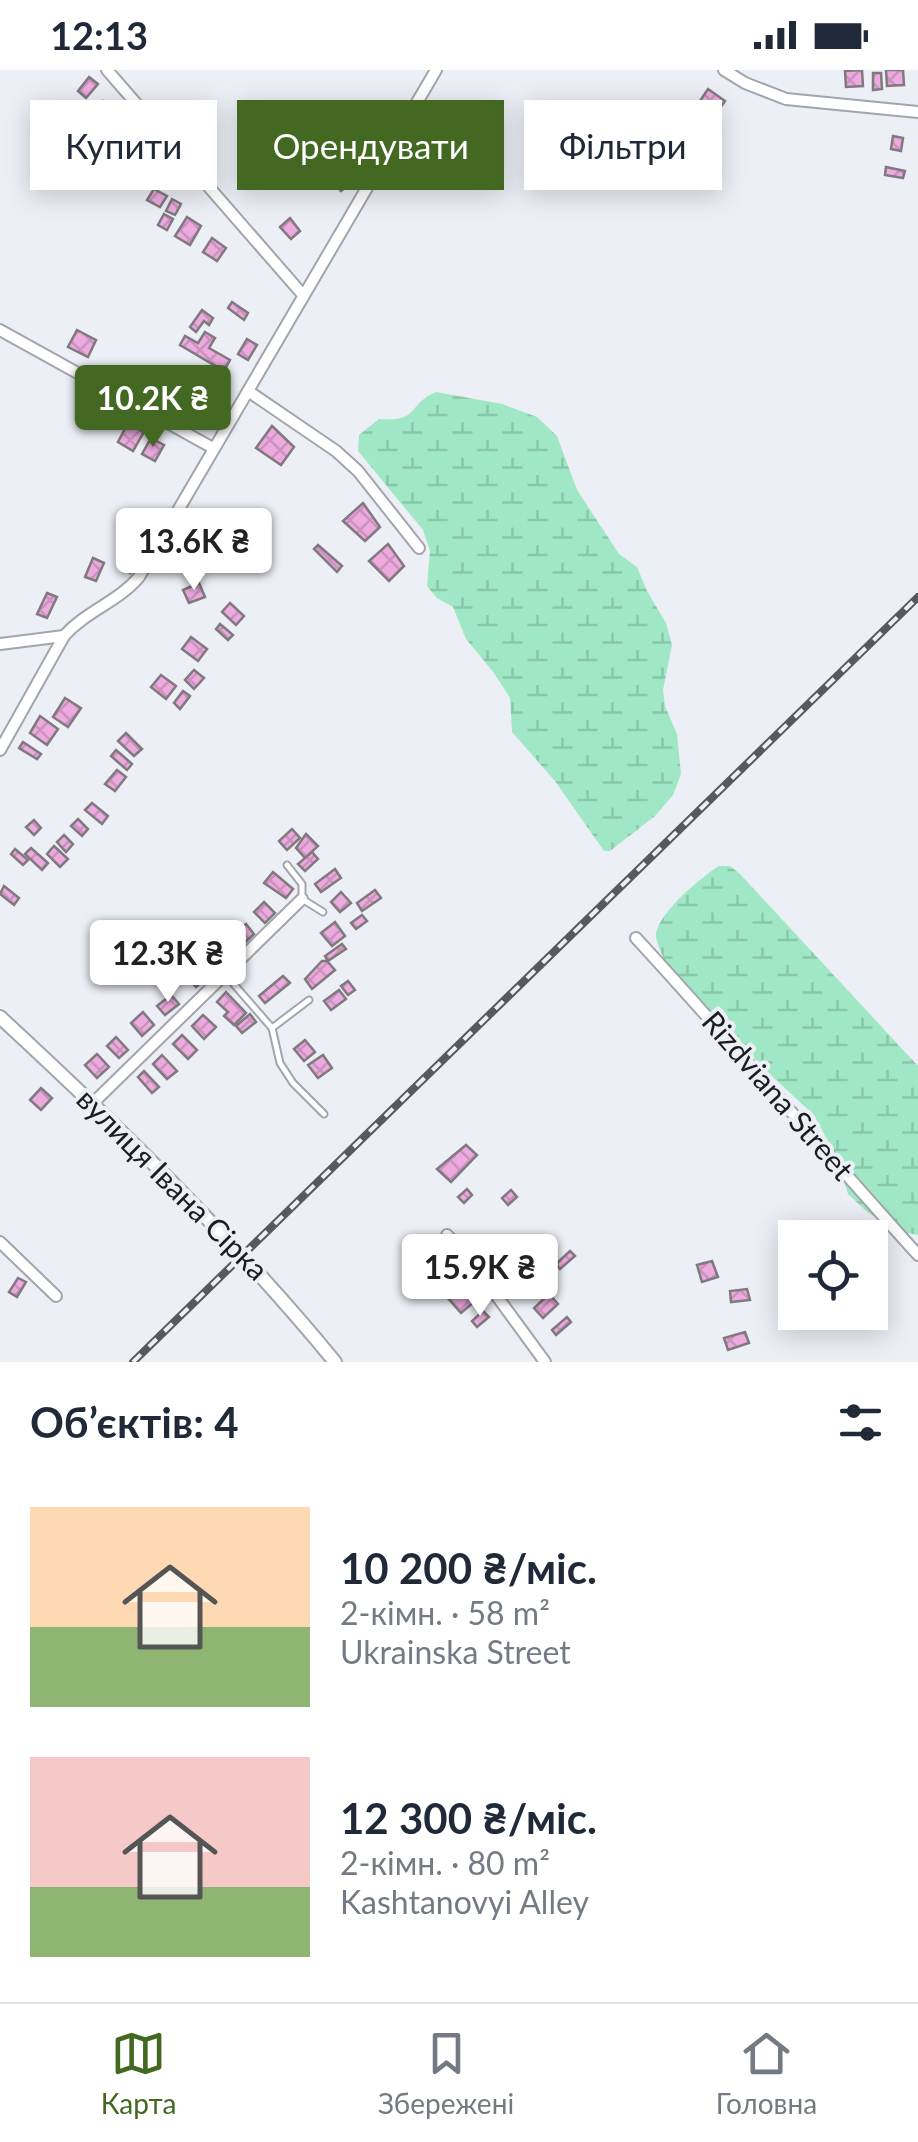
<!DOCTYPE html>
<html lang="uk">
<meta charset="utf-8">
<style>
body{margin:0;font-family:Lato,sans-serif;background:#f6f6f7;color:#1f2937;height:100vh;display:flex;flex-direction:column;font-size:38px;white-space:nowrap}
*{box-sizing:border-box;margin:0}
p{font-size:32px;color:#747a83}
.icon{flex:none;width:55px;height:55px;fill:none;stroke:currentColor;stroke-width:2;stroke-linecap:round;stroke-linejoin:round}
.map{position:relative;height:1292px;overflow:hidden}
.panel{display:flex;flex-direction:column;background:#fff;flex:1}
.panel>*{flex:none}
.hud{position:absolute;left:30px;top:30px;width:860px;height:90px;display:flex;gap:20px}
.fabs{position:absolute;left:778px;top:1150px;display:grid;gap:20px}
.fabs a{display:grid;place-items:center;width:110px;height:110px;border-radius:0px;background:#fff;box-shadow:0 5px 25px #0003;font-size:50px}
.price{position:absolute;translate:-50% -85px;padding:0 22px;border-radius:10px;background:#fff;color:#222;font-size:32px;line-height:65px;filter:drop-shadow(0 2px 5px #0008)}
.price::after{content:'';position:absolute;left:50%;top:60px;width:30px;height:22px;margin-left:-15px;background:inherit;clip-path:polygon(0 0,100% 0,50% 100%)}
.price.selected{background:#436821;color:#fff}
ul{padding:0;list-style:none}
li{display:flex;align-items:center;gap:30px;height:250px;padding:0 30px}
li span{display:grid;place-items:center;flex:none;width:280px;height:200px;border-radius:0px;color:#555}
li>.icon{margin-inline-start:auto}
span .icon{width:120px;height:120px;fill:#fffc;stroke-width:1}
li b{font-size:42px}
h2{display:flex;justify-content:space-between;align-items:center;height:120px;padding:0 30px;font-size:42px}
.tag{padding:0 35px;border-radius:0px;background:#fff;box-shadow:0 5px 25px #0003;font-size:35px;line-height:90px}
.tag.selected{background:#436821;color:#fff}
.status{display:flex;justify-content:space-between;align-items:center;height:70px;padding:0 50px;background:#fff;direction:ltr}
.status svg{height:28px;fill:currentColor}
.tabs{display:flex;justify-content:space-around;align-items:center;height:140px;border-top:2px solid #e0e1e3;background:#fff;font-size:28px;color:#747a83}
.tabs a{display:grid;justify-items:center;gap:5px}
.tabs .selected{color:#436821}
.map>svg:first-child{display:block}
.wetland{fill:url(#wetland-marsh)}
.building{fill:url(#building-cross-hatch);stroke:#807a7e;stroke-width:2.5}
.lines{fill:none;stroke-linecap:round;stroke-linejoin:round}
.service-casing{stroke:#a2a5ab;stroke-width:9}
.minor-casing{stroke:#a2a5ab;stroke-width:14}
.tertiary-casing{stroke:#a2a5ab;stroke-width:16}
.service{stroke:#fff;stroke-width:5}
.minor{stroke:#fff;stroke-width:10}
.tertiary{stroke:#fff;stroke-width:12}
.rail-casing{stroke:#58595d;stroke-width:8}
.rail{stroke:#eceff5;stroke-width:4;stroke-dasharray:11;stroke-linecap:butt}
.labels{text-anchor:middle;stroke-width:8;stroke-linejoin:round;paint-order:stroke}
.street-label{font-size:30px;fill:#1c1d1f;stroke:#eceff5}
</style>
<div class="status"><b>12:13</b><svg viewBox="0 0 49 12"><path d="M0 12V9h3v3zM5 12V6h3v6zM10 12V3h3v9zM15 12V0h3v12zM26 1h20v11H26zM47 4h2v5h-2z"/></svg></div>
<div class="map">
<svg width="918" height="1292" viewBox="0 0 918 1292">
<defs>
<pattern id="wetland-marsh" width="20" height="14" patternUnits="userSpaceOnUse" patternTransform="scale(2.5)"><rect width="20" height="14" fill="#a0e8c5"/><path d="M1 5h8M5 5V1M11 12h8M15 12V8" fill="none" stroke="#89c7a9"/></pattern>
<pattern id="building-cross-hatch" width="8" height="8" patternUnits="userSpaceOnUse" patternTransform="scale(2.5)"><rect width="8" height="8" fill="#edaadf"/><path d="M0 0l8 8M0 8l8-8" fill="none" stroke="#cb92bf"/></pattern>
</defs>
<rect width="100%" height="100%" fill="#eceff5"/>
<g class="wetland">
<path d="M 436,322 L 502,334 L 537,347 L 557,366 L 577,420 L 619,484 L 637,497 L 647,521 L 666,553 L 672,575 L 663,620 L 665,636 L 677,664 L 681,704 L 673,725 L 655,746 L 610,781 L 604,781 L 555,711 L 512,662 L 510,628 L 494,603 L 466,569 L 453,537 L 437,528 L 427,516 L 430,481 L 423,460 L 358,381 L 359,365 L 379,349 C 421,352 406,335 436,322 Z"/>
<path d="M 719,796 L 730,796 L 740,804 L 918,996 L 918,1165 L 898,1161 L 867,1142 L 848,1124 L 838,1090 L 814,1045 L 761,996 L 664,889 C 661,882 657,874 656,866 C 656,845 701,807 719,796 Z"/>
</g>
<g class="building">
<polygon points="862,0 863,16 846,17 845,1"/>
<polygon points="886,0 903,0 904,15 887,16"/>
<polygon points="873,3 881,3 882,19 873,20"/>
<polygon points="89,7 98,14 86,28 78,21"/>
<polygon points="708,19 725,31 713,48 696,37"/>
<polygon points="103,31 115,39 104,55 92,46"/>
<polygon points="292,46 303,59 293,67 282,54"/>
<polygon points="125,59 133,68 122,79 114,70"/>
<polygon points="893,66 903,68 901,81 891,79"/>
<polygon points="137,87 148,97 137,109 126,100"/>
<polygon points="886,97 905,101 903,108 885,105"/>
<polygon points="340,100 351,113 341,121 330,108"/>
<polygon points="154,119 167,126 160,137 147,130"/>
<polygon points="172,129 181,134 175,145 166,141"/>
<polygon points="164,144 173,149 167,160 158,155"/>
<polygon points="187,147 201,156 190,175 175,166"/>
<polygon points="290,148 300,161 291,169 280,157"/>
<polygon points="212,168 226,178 217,191 203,182"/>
<polygon points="232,232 248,243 244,250 228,238"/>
<polygon points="202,240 213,248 209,255 204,251 196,262 190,257"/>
<polygon points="77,260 96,270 88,287 68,277"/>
<polygon points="205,262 215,268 209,278 230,290 224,301 180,275 185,266 198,273"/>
<polygon points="247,269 257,275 248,290 238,284"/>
<polygon points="196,302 221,318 207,342 184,323"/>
<polygon points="95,331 111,340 101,358 81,347 87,335 91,337"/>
<polygon points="128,353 144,362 133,381 118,372"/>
<polygon points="272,356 294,377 281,395 256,378"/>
<polygon points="151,368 164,375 155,391 142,384"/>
<polygon points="363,433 380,457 365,471 343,451"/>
<polygon points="388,474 404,496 389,511 369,491"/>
<polygon points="318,475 342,496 337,502 314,479"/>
<polygon points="133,480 141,485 130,503 122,497"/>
<polygon points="93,488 104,493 96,511 85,507"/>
<polygon points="199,513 205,527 189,533 183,520"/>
<polygon points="47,523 57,527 47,548 37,544"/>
<polygon points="230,533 244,546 236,555 222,542"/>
<polygon points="220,554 233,565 228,570 216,559"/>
<polygon points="191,567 207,579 198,591 182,579"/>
<polygon points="194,600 204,608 194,619 185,610"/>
<polygon points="161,605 176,616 166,629 151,617"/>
<polygon points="183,621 190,626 180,639 174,633"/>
<polygon points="65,628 81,638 68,657 53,647"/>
<polygon points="40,646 58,659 47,675 30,663"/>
<polygon points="126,663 142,679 134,686 118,671"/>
<polygon points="23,672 41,684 37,689 19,678"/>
<polygon points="116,680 132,694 127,700 111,686"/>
<polygon points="117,700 126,707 115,721 105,714"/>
<polygon points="92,733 108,746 102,754 85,740"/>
<polygon points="78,749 88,759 82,766 71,756"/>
<polygon points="34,750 41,758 34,765 26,757"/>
<polygon points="292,759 300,768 287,780 279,771"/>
<polygon points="306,764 318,776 305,788 296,778"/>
<polygon points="64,765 73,774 66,782 57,772"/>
<polygon points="54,776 68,789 60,797 47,784"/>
<polygon points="31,778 48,793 42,800 25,784"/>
<polygon points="15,779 28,790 23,795 11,784"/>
<polygon points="312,782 318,789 305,801 298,794"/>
<polygon points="335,799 341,808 321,822 315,814"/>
<polygon points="273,802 293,819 286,828 264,813"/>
<polygon points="4,816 19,828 14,835 0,824"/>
<polygon points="375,820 381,828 362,841 357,833"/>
<polygon points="341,822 351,833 340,842 331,832"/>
<polygon points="264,832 275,843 265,853 254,842"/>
<polygon points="362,845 367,851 356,859 351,853"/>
<polygon points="335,852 345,866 332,876 321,863"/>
<polygon points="246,854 254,864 241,876 232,866"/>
<polygon points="205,874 210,880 198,891 192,885"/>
<polygon points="342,874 346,879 328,891 325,886"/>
<polygon points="223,876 232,885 218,898 209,889"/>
<polygon points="322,891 327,891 335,900 312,919 305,909"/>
<polygon points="195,895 207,907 196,917 185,905"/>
<polygon points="283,906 290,913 265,933 259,926"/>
<polygon points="348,911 355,920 348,925 341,916"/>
<polygon points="339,920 346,929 331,940 324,931"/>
<polygon points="226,922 246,943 234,955 224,946 228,942 217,932"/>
<polygon points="171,925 179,934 165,945 157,936"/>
<polygon points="143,942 154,955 142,966 131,953"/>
<polygon points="250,944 256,952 242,963 236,956"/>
<polygon points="203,945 216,957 204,969 192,956"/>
<polygon points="182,965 197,980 188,989 173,974"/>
<polygon points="116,967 128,980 119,988 107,976"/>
<polygon points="305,970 315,982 304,991 294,979"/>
<polygon points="97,984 109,997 97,1008 85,995"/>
<polygon points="162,985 177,1001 167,1009 153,994"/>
<polygon points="323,985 332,998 318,1008 308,995"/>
<polygon points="144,1001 159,1017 152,1023 138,1007"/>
<polygon points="41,1018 52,1028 41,1040 30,1030"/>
<polygon points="466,1075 477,1085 451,1112 437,1099"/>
<polygon points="467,1119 472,1125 464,1133 458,1127"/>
<polygon points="511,1120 517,1127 508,1135 502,1128"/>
<polygon points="570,1181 575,1186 560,1199 556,1194"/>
<polygon points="518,1182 527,1192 511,1205 503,1196"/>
<polygon points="712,1191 718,1207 702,1212 697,1195"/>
<polygon points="18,1208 26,1212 17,1227 9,1222"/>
<polygon points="461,1214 475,1231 461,1243 446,1226"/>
<polygon points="747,1219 750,1230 731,1232 730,1221"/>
<polygon points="549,1224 558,1234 543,1248 534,1238"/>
<polygon points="483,1241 489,1247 477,1257 472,1251"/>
<polygon points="567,1247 571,1252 556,1265 552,1260"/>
<polygon points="745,1262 749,1273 728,1280 724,1268"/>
</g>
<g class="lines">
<defs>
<g id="service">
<polyline points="287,795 302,814 302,829 323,842"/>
<polyline points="225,904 272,958 280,993 293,1013 324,1044"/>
<polyline points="272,958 309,930"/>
</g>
<g id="minor">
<polyline points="107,0 303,225"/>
<polyline points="724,0 745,13 786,29 918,42"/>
<polyline points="0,260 213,378"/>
<polyline points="248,321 336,381 358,401 419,478"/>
<polyline points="0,574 64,566"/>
<path d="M 0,680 L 64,566 C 86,541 118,532 139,507 L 436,0"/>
<path d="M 636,868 C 732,972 823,1080 918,1185"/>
<polyline points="93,1033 302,829"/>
<polyline points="447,1165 469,1188 545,1292"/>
<polyline points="0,1172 56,1226"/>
</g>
<path id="tertiary" d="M 0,947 C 118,1056 233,1168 335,1292"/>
</defs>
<use href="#service" class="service-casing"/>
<use href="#minor" class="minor-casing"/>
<use href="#tertiary" class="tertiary-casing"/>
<use href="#service" class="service"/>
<use href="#minor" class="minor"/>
<use href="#tertiary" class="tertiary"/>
<defs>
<polyline id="rail" points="133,1292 918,527"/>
</defs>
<use href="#rail" class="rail-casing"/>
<use href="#rail" class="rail"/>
</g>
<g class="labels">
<g class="street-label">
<text transform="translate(777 1026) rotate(49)" y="10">Rizdviana Street</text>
<text transform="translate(172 1115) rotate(45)" y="10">вулиця Івана Сірка</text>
</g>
</g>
</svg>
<div class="fabs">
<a><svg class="icon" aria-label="locate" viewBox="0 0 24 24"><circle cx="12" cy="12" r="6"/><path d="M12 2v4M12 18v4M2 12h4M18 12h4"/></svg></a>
</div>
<b class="price selected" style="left:153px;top:380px">10.2K ₴</b>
<b class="price" style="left:194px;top:523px">13.6K ₴</b>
<b class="price" style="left:168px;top:935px">12.3K ₴</b>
<b class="price" style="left:480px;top:1249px">15.9K ₴</b>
<div class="hud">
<a class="tag">Купити</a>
<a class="tag selected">Орендувати</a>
<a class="tag">Фільтри</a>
</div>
</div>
<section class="panel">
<h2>Об’єктів: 4<svg class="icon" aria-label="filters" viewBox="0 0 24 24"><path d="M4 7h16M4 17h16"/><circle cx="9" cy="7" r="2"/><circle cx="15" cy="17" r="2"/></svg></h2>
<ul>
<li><span style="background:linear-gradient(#ffd9b3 60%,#8fb573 0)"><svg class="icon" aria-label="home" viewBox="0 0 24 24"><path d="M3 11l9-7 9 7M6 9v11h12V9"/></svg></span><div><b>10 200 ₴/міс.</b><p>2-кімн. · 58 m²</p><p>Ukrainska Street</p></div></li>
<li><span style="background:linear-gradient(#f6c9c9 65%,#8fb573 0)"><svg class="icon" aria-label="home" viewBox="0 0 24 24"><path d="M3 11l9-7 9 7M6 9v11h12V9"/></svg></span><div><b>12 300 ₴/міс.</b><p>2-кімн. · 80 m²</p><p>Kashtanovyi Alley</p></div></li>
</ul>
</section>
<nav class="tabs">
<a class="selected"><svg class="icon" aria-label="map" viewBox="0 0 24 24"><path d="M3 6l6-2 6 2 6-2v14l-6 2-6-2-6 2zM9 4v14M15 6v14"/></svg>Карта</a>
<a><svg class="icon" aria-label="saved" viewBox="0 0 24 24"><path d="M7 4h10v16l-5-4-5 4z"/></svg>Збережені</a>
<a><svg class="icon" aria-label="home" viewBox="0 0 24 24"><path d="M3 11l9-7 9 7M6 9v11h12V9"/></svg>Головна</a>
</nav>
